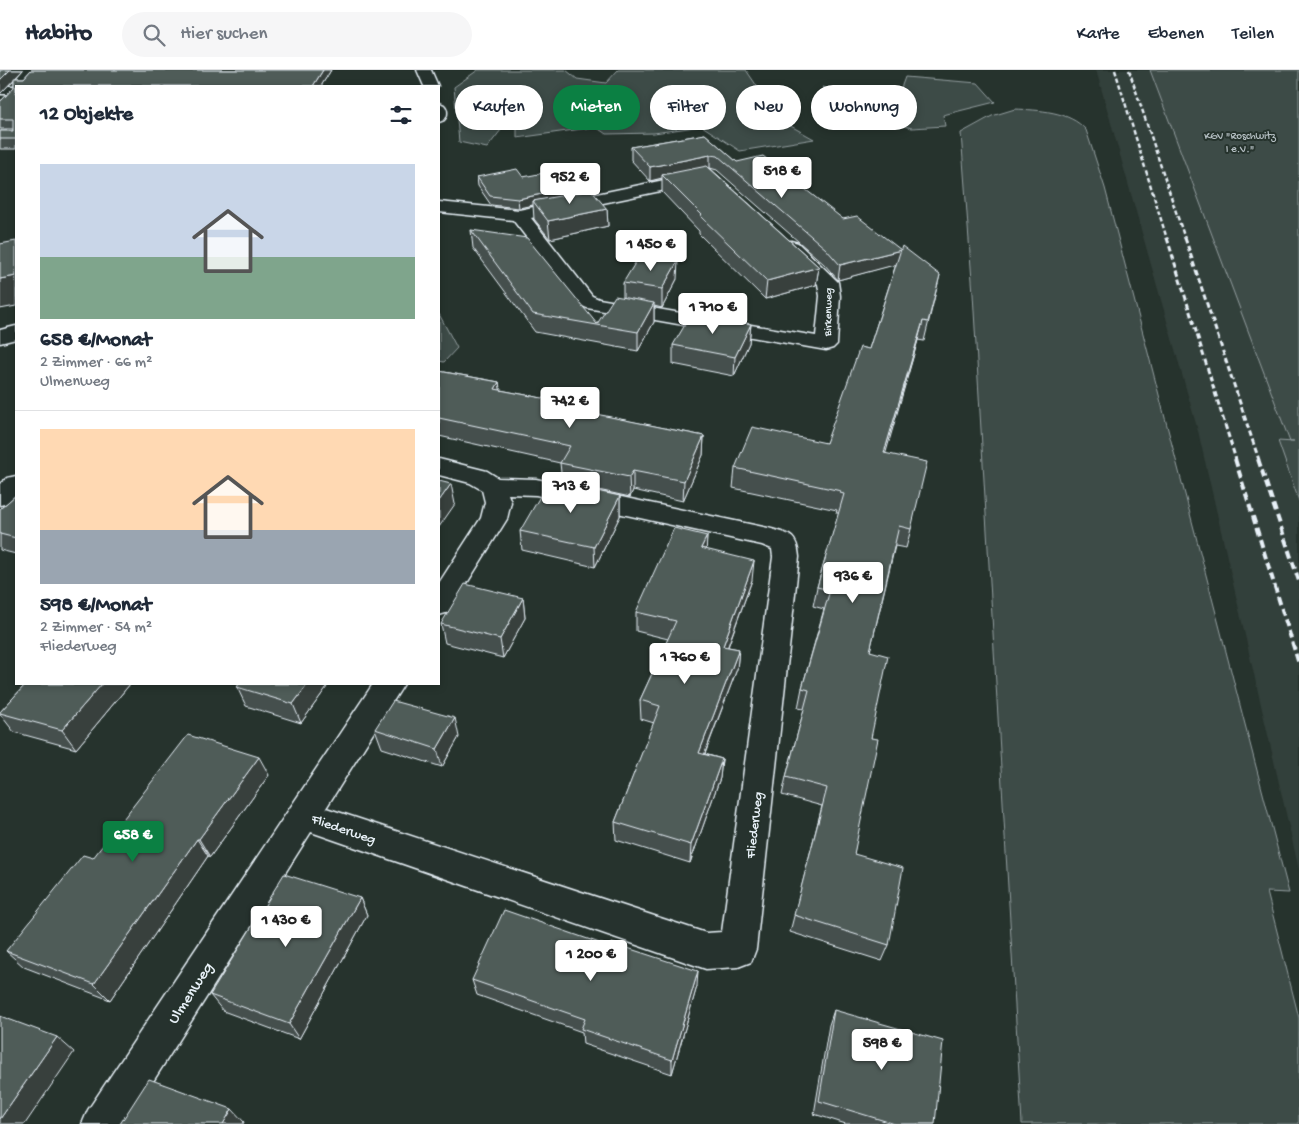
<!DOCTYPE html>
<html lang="de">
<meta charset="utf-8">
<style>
body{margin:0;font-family:"Gochi Hand",sans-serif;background:#f6f6f7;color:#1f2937;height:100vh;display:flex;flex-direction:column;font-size:19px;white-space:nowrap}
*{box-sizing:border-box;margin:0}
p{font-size:16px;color:#747a83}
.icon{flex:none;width:28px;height:28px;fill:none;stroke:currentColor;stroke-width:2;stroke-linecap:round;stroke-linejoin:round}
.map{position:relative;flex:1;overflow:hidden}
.side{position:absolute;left:15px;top:15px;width:425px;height:600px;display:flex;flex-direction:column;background:#fff;border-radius:0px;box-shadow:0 2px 8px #0003}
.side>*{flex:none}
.banner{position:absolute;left:455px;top:15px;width:475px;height:45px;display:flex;gap:10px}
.price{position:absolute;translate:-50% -42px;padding:0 11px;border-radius:5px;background:#fff;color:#222;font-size:16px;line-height:32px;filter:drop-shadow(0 1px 2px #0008)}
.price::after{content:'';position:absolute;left:50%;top:30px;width:15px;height:11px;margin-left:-8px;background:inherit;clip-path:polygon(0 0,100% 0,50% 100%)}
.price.selected{background:#0b8043;color:#fff}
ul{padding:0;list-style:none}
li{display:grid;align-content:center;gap:10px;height:265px;padding:0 25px}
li+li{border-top:1px solid #e0e1e3}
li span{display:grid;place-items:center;height:155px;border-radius:0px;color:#555}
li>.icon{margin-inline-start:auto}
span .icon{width:90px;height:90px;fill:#fffc;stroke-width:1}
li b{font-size:21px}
h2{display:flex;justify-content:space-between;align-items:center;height:60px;padding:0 25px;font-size:21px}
.pill{padding:0 18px;border-radius:22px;background:#fff;box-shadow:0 2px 8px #0003;font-size:18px;line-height:45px}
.pill.selected{background:#0b8043;color:#fff}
header{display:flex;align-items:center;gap:30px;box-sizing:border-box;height:70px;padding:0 25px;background:#fff;border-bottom:1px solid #e0e1e3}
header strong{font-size:24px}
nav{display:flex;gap:28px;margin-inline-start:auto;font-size:18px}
.search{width:350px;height:45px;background:#f6f6f7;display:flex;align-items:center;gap:12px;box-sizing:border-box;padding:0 18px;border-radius:28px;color:#747a83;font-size:19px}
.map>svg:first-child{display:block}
.built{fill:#333f3a}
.green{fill:#3e4b47;stroke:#939ea0}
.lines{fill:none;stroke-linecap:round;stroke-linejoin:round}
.minor-casing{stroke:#e8f1f8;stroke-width:3}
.minor{fill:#26332d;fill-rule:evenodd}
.rail-far2{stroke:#e8f1f8;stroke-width:2.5;stroke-dasharray:4.5 2.5;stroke-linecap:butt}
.rail-far1{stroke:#e8f1f8;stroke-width:3;stroke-dasharray:5.5 3;stroke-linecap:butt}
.rail{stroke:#e8f1f8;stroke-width:4;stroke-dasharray:8 4;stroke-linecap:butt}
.wall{fill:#454f4d;stroke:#e8f1f8}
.shaded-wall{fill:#38403e;stroke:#e8f1f8}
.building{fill:#505c59;stroke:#e8f1f8}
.labels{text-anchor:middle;stroke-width:4;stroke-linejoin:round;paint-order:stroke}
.far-park-label{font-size:11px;fill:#b5bfc3;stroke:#26332d}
.far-street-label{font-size:11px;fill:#e8f1f8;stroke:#26332d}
.street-label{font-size:14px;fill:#e8f1f8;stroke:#26332d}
.near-street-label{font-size:16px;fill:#e8f1f8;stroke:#26332d}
</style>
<header>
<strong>Habito</strong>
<div class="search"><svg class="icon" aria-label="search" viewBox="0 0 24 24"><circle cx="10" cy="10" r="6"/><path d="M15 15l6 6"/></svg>Hier suchen</div>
<nav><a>Karte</a><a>Ebenen</a><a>Teilen</a></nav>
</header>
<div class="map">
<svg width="1299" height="1054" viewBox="0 0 1299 1054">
<rect width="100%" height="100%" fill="#26332d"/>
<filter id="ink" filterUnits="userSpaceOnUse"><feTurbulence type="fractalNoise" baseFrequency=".02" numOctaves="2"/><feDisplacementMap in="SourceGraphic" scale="10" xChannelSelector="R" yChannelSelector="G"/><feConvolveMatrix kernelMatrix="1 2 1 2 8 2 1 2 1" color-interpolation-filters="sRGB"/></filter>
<g filter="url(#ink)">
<polygon class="built" points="1096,0 1150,0 1299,394 1299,800 1198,361"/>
<g class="green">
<polygon points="478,0 566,0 577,9 606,13 618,0 746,0 780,50 814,69 740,81 702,56 654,63 606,64 596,57 517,68 517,56 527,26 507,26 496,40 501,60 487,78 459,72 454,17"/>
<polygon points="1150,0 1299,0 1299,431 1278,371 1294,372 1290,372"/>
<polygon points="905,7 978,13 995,32 943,45 945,56 912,58 852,44 822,17 895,35"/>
<path d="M 1015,39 C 1038,40 1070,41 1086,60 L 1105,118 L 1289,823 L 1267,822 L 1299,948 L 1299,1054 L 1022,1054 L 973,224 L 961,63 L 992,46 Z"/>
<polygon points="439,244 457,278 444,292 439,291"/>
</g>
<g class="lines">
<defs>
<g id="minor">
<polygon points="417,0 431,0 438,16 424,16"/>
<polygon points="0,16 18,16 16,16 16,24 0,24"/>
<path d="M 439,33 L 444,35 C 448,39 448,46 444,50 L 439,52 Z"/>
<polygon points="698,103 704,104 706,108 704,112 531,148 592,226 599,229 816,266 820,226 818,214 782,177 784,173 791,171 798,173 838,212 840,226 837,274 833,278 826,280 587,238 578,234 513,150 439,142 439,132 519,140"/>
<polygon points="16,256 16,269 0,273 0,260"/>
<path d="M 439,389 L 487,401 L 498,408 L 536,409 L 768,458 C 789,464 797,464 799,487 L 756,879 L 751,892 L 738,897 L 706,899 L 311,762 L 126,1054 L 82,1054 L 88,1040 L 373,614 L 404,614 L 326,738 L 706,863 L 722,862 L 773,487 L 772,479 L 762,475 L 536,425 L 508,424 L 511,432 L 507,449 L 449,542 L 439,545 L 439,513 L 481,448 L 485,432 L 482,420 L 470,413 L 439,405 Z"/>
<polygon points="16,406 16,427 9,433 0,435 0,414 7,408"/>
</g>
</defs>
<use href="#minor" class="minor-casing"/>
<use href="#minor" class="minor"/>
<g class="rail-far2">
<polyline points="1115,0 1167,169"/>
<polyline points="1129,0 1185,169"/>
</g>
<g class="rail-far1">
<polyline points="1167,168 1236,390"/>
<polyline points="1185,168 1259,390"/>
</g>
<g class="rail">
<polyline points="1235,389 1299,594"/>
<polyline points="1258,389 1299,511"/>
</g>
</g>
<g class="wall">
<polygon points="0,0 23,0 16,8 24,8 31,0 331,0 321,16 16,16 16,79 0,79 0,61 13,61 13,59 0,59 0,31 2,30 14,17 14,10 0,24"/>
<polygon points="705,64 737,92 843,149 901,180 940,205 924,271 918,270 885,383 911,459 906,478 895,476 870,581 871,668 854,784 889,875 882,891 790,862 822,736 782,725 786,707 804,639 798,638 802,618 824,539 813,536 817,517 839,443 836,443 837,440 733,418 735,398 826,373 869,279 896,194 838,210 824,194 717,100 710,98 819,197 816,215 765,229 699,164 699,161 662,122 662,108 650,111 631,90 631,77"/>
<polygon points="477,107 523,107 580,116 581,122 607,139 608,156 550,169 534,149 533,135 519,138 491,135 478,116"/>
<polygon points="471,160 597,254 623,228 623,213 677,209 662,238 654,236 654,252 638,281 535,262 473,178"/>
<polygon points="751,254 749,273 734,306 673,294 673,275"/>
<polygon points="439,301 499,312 500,320 589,337 589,343 704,366 703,385 683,431 633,420 630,427 562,412 560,393 439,366"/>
<polygon points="16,425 16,484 0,480 0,439"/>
<polygon points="620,426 620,446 595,497 522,480 520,461"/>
<polygon points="707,466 706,480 752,510 728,577 739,579 737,599 705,684 722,689 720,708 690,793 616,770 615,752 654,653 641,649 640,630 668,569 636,561 636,542"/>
<polygon points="523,528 525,548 503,588 445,573 441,554"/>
<polygon points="26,614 130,614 76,679 14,662 0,644 0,642"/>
<polygon points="329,614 301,653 246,636 237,617"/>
<polygon points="375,659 459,667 442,697 382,678"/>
<polygon points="269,705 210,787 208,786 110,930 24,897 6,881 93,788"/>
<polygon points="360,828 367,845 299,969 223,941 210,925"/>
<polygon points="611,877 697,916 672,1004 583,974 582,962 477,925 472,910"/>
<polygon points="834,940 935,1054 846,1054 814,1044 829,955"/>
</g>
<g class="shaded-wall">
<polygon points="10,0 23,0 0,24 0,10"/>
<polygon points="323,0 331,0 321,16 313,16"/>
<polygon points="710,85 710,98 662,105 662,108 650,111 650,97"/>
<polygon points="580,116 581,125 533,131 533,135 519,138 518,129"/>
<polygon points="607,139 608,156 550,169 548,151"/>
<polygon points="901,180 898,194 838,210 840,195"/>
<polygon points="678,191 677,209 662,238 662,219"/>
<polygon points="819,197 816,215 765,229 767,211"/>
<polygon points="16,206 16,236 0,239 0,209"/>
<polygon points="654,233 654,252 638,281 638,262"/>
<polygon points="923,251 918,270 880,403 884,383"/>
<polygon points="751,254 749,273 734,306 735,287"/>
<polygon points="499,312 502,331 495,319"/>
<polygon points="704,366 703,385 683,431 684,411"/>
<polygon points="633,401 633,420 630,427 629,407"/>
<polygon points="451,414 455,434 439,457 439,431"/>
<polygon points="620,426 620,446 595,497 594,477"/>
<polygon points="707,466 706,486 701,478"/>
<polygon points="754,491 752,510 721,595 723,576"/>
<polygon points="523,528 525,548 503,588 500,569"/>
<polygon points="739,579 737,599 698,701 699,683"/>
<polygon points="102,614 130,614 76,679 62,660"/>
<polygon points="308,614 329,614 301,653 293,634"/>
<polygon points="455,648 459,667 442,697 437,679"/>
<polygon points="259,687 269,705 210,787 199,769"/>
<polygon points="722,689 720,708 690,793 691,775"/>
<polygon points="197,769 208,786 110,930 94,914"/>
<polygon points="360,828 367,845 299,969 289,954"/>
<polygon points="698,901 697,916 672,1004 672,990"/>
<polygon points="57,967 74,982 25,1054 0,1054 0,1049"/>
<polygon points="232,1039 244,1052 243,1054 223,1054"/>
</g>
<g class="building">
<polygon points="0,0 10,0 0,10"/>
<polygon points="31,0 323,0 313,16 16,16 16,69 0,69 0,61 13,61 13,49 0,49 0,31 2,30 14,17 14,8 24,8"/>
<polygon points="705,64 737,92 763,86 843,149 857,146 901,180 840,195 826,179 718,86 710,85 650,97 631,77"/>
<polygon points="707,96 819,197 767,211 700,146 702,145 662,105"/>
<polygon points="517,99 523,107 565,99 580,116 518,129 490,126 477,107"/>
<polygon points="591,120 607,139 548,151 533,131"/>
<polygon points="471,160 527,168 597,254 615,226 654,233 638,262 533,244"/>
<polygon points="16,171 16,206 0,209 0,174"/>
<polygon points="902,176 940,205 928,252 923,251 884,383 927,392 911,459 899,456 870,581 888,586 871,668 878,669 854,784 903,798 889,875 794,845 827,718 786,707 809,620 802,618 830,520 817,517 844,424 840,423 841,421 735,398 752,357 826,373 860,277 869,279"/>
<polygon points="640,185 678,191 662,219 623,213"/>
<polygon points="692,243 751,254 735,287 673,275"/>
<polygon points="439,301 499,312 495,319 589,337 586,342 704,366 684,411 633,401 629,407 560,393 570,376 439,348"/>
<polygon points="439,411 451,414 439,431"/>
<polygon points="549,411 620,426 594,477 520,461"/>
<polygon points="16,425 16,468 0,464 0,439"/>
<polygon points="674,458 707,466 701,478 754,491 723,576 739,579 699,683 722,689 691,775 615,752 660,636 640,630 676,551 636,542"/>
<polygon points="465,514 523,528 500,569 441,554"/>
<polygon points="26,614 102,614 62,660 0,643 0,642"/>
<polygon points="239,614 308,614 293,634 237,617"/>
<polygon points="393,631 455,648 437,679 375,659"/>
<polygon points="188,665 259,687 199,769 197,769 94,914 6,881 83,785 93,788"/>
<polygon points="284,804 360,828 289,954 210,925"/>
<polygon points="504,840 611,877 612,873 698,901 672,990 581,959 585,949 472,910"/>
<polygon points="834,940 943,971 935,1054 895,1054 819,1031"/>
<polygon points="0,946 57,967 0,1049"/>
<polygon points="149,1009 232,1039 223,1054 120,1054"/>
</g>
</g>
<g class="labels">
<g class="far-park-label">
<text x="1240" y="69">KGV "Roschwitz<tspan x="1240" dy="13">I e.V."</tspan></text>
</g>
<g class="far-street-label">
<text transform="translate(827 242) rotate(-89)" y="4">Birkenweg</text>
</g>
<g class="street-label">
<text transform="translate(753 755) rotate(-83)" y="5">Fliederweg</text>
<text transform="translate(344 758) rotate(19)" y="5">Fliederweg</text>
</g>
<g class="near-street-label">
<text transform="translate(189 922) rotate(-57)" y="6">Ulmenweg</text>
</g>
</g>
</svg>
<b class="price" style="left:782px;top:129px">518 €</b>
<b class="price" style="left:570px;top:135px">952 €</b>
<b class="price" style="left:651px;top:202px">1 450 €</b>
<b class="price" style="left:713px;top:265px">1 710 €</b>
<b class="price" style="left:570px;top:359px">742 €</b>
<b class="price" style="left:571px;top:444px">713 €</b>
<b class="price" style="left:853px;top:534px">936 €</b>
<b class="price" style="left:685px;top:615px">1 760 €</b>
<b class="price selected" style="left:133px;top:793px">658 €</b>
<b class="price" style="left:286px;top:878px">1 430 €</b>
<b class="price" style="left:591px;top:912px">1 200 €</b>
<b class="price" style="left:882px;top:1001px">598 €</b>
<div class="banner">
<a class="pill">Kaufen</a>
<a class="pill selected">Mieten</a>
<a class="pill">Filter</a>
<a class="pill">Neu</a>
<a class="pill">Wohnung</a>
</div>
<section class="side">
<h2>12 Objekte<svg class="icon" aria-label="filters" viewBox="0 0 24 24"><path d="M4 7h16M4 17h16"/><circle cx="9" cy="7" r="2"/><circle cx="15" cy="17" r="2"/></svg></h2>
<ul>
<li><span style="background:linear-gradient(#c9d6e8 60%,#7fa58c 0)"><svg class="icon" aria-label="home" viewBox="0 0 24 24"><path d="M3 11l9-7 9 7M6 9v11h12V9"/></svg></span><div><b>658 €/Monat</b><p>2 Zimmer · 66 m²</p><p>Ulmenweg</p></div></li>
<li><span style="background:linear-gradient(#ffd9b3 65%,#9aa5b1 0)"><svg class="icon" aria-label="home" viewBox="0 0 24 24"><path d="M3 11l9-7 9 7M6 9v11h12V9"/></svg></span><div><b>598 €/Monat</b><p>2 Zimmer · 54 m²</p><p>Fliederweg</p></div></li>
</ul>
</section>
</div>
